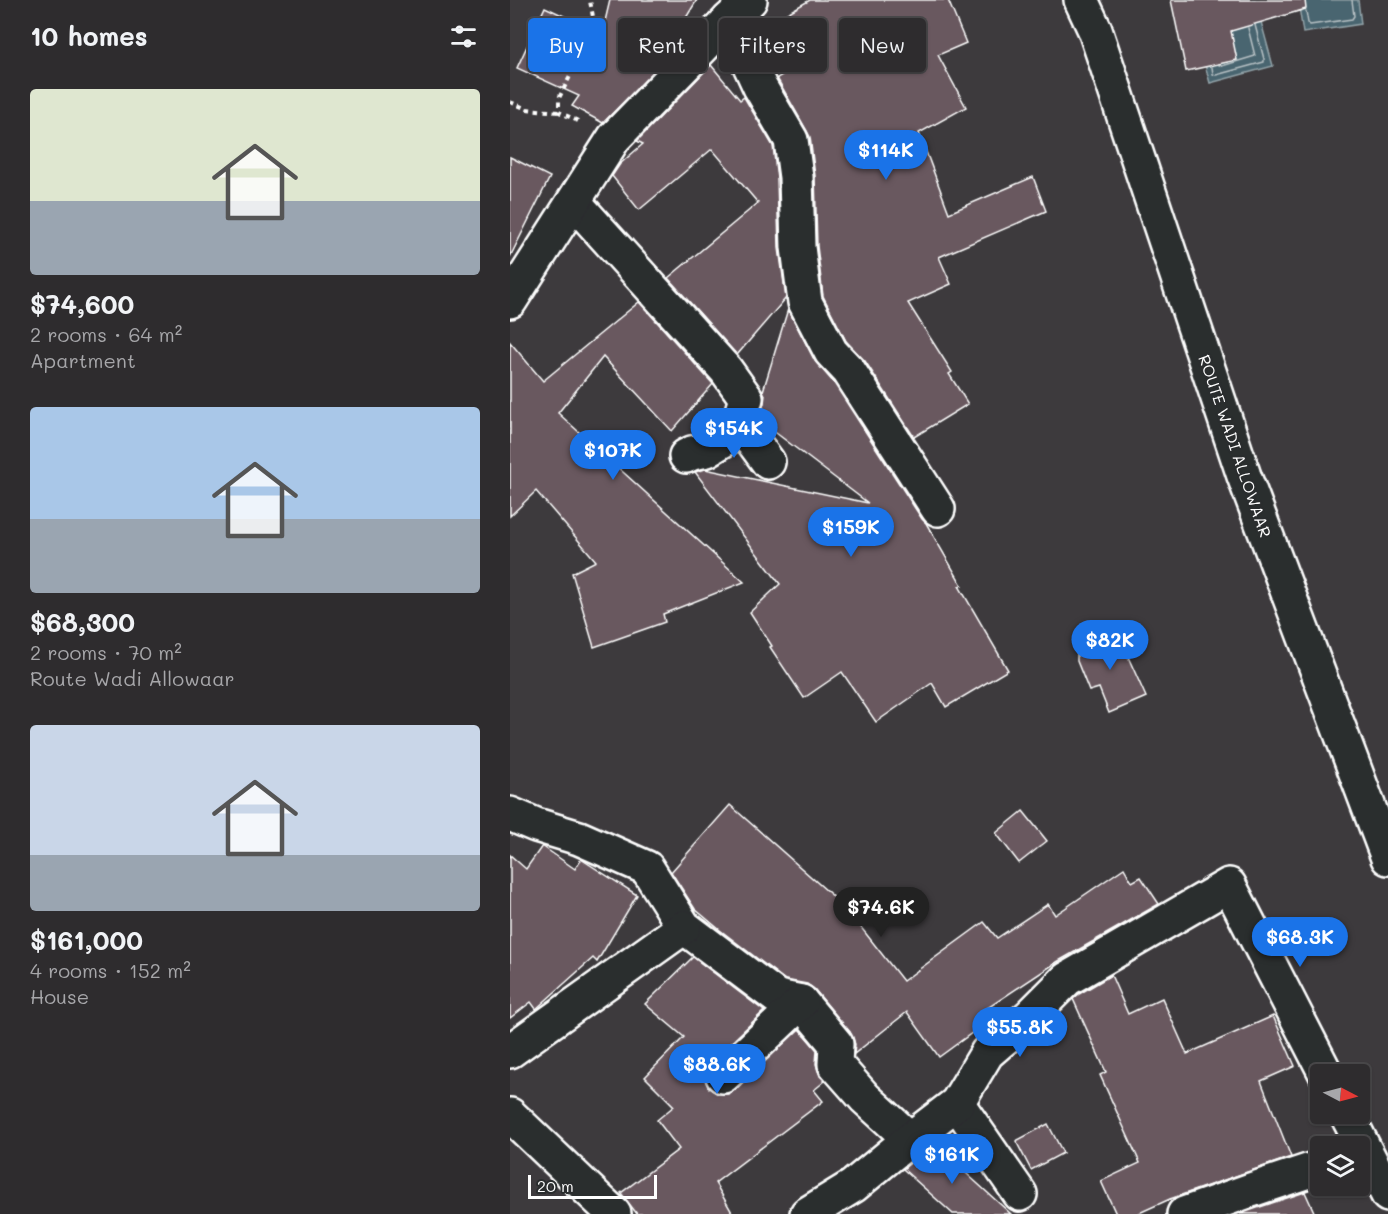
<!DOCTYPE html>
<meta charset="utf-8">
<style>
body{margin:0;font-family:Mali,sans-serif;background:#363436;color:#f1f3f6;height:100vh;display:flex;flex-direction:column;font-size:22px;white-space:nowrap}
*{box-sizing:border-box;margin:0}
p{font-size:20px;color:#a7a7aa}
.icon{flex:none;width:33px;height:33px;fill:none;stroke:currentColor;stroke-width:2;stroke-linecap:round;stroke-linejoin:round}
.map{position:relative;flex:1;overflow:hidden}
.drawer{display:flex;flex-direction:column;background:#2e2c2e;width:510px}
.drawer>*{flex:none}
.hud{position:absolute;left:18px;top:18px;width:570px;height:54px;display:flex;gap:12px}
.needle{width:39px;rotate:96deg}
.tools{position:absolute;left:800px;top:1064px;display:grid;gap:12px}
.tools a{display:grid;place-items:center;width:60px;height:60px;border-radius:6px;background:#2e2c2e;box-shadow:0 2px 4px #0004,0 0 0 2px #49484a;font-size:30px}
.scale{position:absolute;left:18px;bottom:15px;width:129px;box-sizing:border-box;padding-left:6px;border:3px solid #fff;border-top:0;font-size:16px;line-height:21px;white-space:nowrap;color:#fff;-webkit-text-stroke:4px #2a2d2e;paint-order:stroke}
.price{position:absolute;translate:-50% -51px;padding:0 14px;border-radius:21px;background:#1a73e8;color:#fff;font-size:20px;line-height:39px;filter:drop-shadow(0 2px 3px #0008)}
.price::after{content:'';position:absolute;left:50%;top:36px;width:18px;height:14px;margin-left:-9px;background:inherit;clip-path:polygon(0 0,100% 0,50% 100%)}
.price.on{background:#222;color:#fff}
ul{padding:0;list-style:none}
li{display:grid;align-content:center;gap:12px;height:318px;padding:0 30px}
li span{display:grid;place-items:center;height:186px;border-radius:6px;color:#555}
li>.icon{margin-inline-start:auto}
span .icon{width:108px;height:108px;fill:#fffc;stroke-width:1}
li b{font-size:26px}
h2{display:flex;justify-content:space-between;align-items:center;height:72px;padding:0 30px;font-size:26px}
.tag{padding:0 21px;border-radius:6px;background:#2e2c2e;box-shadow:0 2px 4px #0004,0 0 0 2px #49484a;font-size:21px;line-height:54px}
.tag.on{background:#1a73e8;color:#fff}
main{display:flex;flex:1;min-height:0}
.map>svg:first-child{display:block}
.water{fill:#4a656f;stroke:#92a3a9;stroke-width:1.5}
.lines{fill:none;stroke-linecap:round;stroke-linejoin:round}
.shore{stroke:#b7c1c5;stroke-width:1.5}
.building{fill:#69585f;stroke:#fff;stroke-width:1.5}
.minor-casing{stroke:#fff;stroke-width:38}
.tertiary-casing{stroke:#fff;stroke-width:38}
.path{stroke:#fff;stroke-width:4;stroke-dasharray:4.5 4.5;stroke-linecap:butt}
.minor{stroke:#2a2d2e;stroke-width:33}
.tertiary{stroke:#2a2d2e;stroke-width:33}
.labels{text-anchor:middle;stroke-width:4.5;stroke-linejoin:round;paint-order:stroke}
.street-label{font-size:16px;fill:#fff;stroke:#2a2d2e}
</style>
<main>
<section class="drawer">
<h2>10 homes<svg class="icon" aria-label="filters" viewBox="0 0 24 24"><path d="M4 7h16M4 17h16"/><circle cx="9" cy="7" r="2"/><circle cx="15" cy="17" r="2"/></svg></h2>
<ul>
<li><span style="background:linear-gradient(#dfe7d0 60%,#9aa5b1 0)"><svg class="icon" aria-label="home" viewBox="0 0 24 24"><path d="M3 11l9-7 9 7M6 9v11h12V9"/></svg></span><div><b>$74,600</b><p>2 rooms · 64 m²</p><p>Apartment</p></div></li>
<li><span style="background:linear-gradient(#a9c7e8 60%,#9aa5b1 0)"><svg class="icon" aria-label="home" viewBox="0 0 24 24"><path d="M3 11l9-7 9 7M6 9v11h12V9"/></svg></span><div><b>$68,300</b><p>2 rooms · 70 m²</p><p>Route Wadi Allowaar</p></div></li>
<li><span style="background:linear-gradient(#c9d6e8 70%,#9aa5b1 0)"><svg class="icon" aria-label="home" viewBox="0 0 24 24"><path d="M3 11l9-7 9 7M6 9v11h12V9"/></svg></span><div><b>$161,000</b><p>4 rooms · 152 m²</p><p>House</p></div></li>
</ul>
</section>
<div class="map">
<svg width="878" height="1214" viewBox="0 0 878 1214">
<rect width="100%" height="100%" fill="#3d3a3d"/>
<filter id="ink" filterUnits="userSpaceOnUse"><feTurbulence type="fractalNoise" baseFrequency=".0167" numOctaves="2"/><feDisplacementMap in="SourceGraphic" scale="12" xChannelSelector="R" yChannelSelector="G"/><feConvolveMatrix kernelMatrix="1 2 1 2 8 2 1 2 1" color-interpolation-filters="sRGB"/></filter>
<g filter="url(#ink)">
<g class="water">
<polygon points="677,0 745,0 763,66 700,83"/>
<polygon points="788,0 848,0 851,24 793,33"/>
</g>
<g class="lines">
<g class="shore">
<polyline points="796,11 798,23 800,25 842,19 844,16 842,0"/>
<polyline points="709,65 712,66 745,56 738,28"/>
<polyline points="702,67 703,74 706,75 754,62 754,59 745,25"/>
</g>
</g>
<g class="building">
<polygon points="100,0 187,0 142,73 93,123 62,106 69,96 7,68 35,7 92,34"/>
<polygon points="300,0 438,0 456,43 428,55 456,107 409,133 439,213 523,177 536,211 429,257 441,284 398,303 442,372 439,374 458,404 404,437 355,361 336,341 313,296 307,246 305,176 300,137 297,131 267,78 282,69 256,25"/>
<polygon points="661,0 795,0 796,9 721,31 727,60 676,71"/>
<polygon points="201,65 230,100 234,97 263,146 267,179 269,248 276,298 227,355 158,278 248,203 202,149 129,210 102,176 110,164 133,144 127,141"/>
<polygon points="0,157 40,177 0,257"/>
<polygon points="129,302 203,384 162,431 93,357 48,413 234,582 153,614 155,622 84,647 62,573 86,561 26,491 0,516 0,342 33,381"/>
<polygon points="278,309 305,361 324,383 412,519 416,523 452,585 449,586 498,670 436,707 422,683 366,722 332,672 294,698 260,647 262,646 240,612 270,584 185,472 195,469 358,503 249,420 254,403 255,395 253,391"/>
<polygon points="606,630 636,697 599,713 589,688 579,691 567,661 567,647"/>
<polygon points="220,805 335,907 393,981 474,922 487,938 538,904 545,915 614,868 622,882 631,877 649,904 547,962 467,1015 474,1024 429,1057 397,1012 344,1054 345,1044 340,1032 304,989 297,984 275,980 210,930 185,909 161,872"/>
<polygon points="513,811 537,841 509,863 486,833"/>
<polygon points="32,846 65,869 71,859 74,861 127,895 87,962 83,958 26,1009 21,1002 0,1018 0,855 16,869"/>
<polygon points="183,957 254,1011 200,1063 195,1071 195,1080 199,1088 208,1094 218,1094 225,1090 289,1029 307,1050 306,1064 310,1076 315,1081 304,1090 313,1101 205,1183 223,1214 127,1214 111,1193 169,1149 147,1120 164,1106 135,1077 174,1037 135,1004"/>
<polygon points="601,975 618,1014 652,998 677,1054 763,1016 785,1066 751,1081 781,1157 660,1199 627,1214 606,1214 591,1181 630,1163 590,1075 596,1072 563,999 569,994"/>
<polygon points="538,1124 553,1153 521,1170 506,1141"/>
<polygon points="424,1144 501,1214 443,1214 393,1169"/>
<polygon points="795,1192 805,1214 730,1214 747,1208"/>
</g>
<g class="lines">
<defs>
<g id="minor">
<polyline points="219,20 250,87 281,140 286,177 288,247 295,302 321,352 339,371 428,509"/>
<polyline points="64,202 216,370 236,398 228,425 215,439 197,450 182,453 176,456"/>
<polyline points="0,301 104,138 219,20 240,0"/>
<polyline points="228,425 244,443 258,462"/>
<polyline points="0,814 26,825 69,838 137,868 174,927 267,997 291,1002 326,1044 325,1064 355,1098 400,1139"/>
<polyline points="0,1051 174,927"/>
<polyline points="213,1076 291,1002"/>
<polyline points="447,1103 510,1194"/>
<polyline points="836,1113 878,1195"/>
<polyline points="0,1115 104,1214"/>
<polyline points="297,1214 343,1186 400,1139 447,1103 477,1053 520,1016 557,979 719,885 816,1074"/>
<polyline points="674,1214 741,1190 810,1167"/>
</g>
<polyline id="tertiary" points="571,0 585,30 734,476 878,858"/>
</defs>
<use href="#minor" class="minor-casing"/>
<use href="#tertiary" class="tertiary-casing"/>
<g class="path">
<polyline points="0,102 17,109 49,112"/>
<polyline points="68,121 49,112 49,98 85,27 80,1 78,0"/>
</g>
<use href="#minor" class="minor"/>
<use href="#tertiary" class="tertiary"/>
</g>
</g>
<g class="labels">
<g class="street-label">
<text transform="translate(725 446) rotate(71)" y="6">ROUTE WADI ALLOWAAR</text>
</g>
</g>
</svg>
<div class="tools">
<a><svg class="needle" viewBox="-14 -14 28 28"><path d="M0-13l5 13h-10z" fill="#e53935"/><path d="M0 13l5-13h-10z" fill="#a7a7aa"/></svg></a>
<a><svg class="icon" aria-label="layers" viewBox="0 0 24 24"><path d="M12 4l9 5-9 5-9-5zM3 14l9 5 9-5"/></svg></a>
</div>
<div class="scale">20 m</div>
<b class="price" style="left:376px;top:181px">$114K</b>
<b class="price" style="left:224px;top:459px">$154K</b>
<b class="price" style="left:103px;top:481px">$107K</b>
<b class="price" style="left:341px;top:558px">$159K</b>
<b class="price" style="left:600px;top:671px">$82K</b>
<b class="price on" style="left:371px;top:938px">$74.6K</b>
<b class="price" style="left:790px;top:968px">$68.3K</b>
<b class="price" style="left:510px;top:1058px">$55.8K</b>
<b class="price" style="left:207px;top:1095px">$88.6K</b>
<b class="price" style="left:442px;top:1185px">$161K</b>
<div class="hud">
<a class="tag on">Buy</a>
<a class="tag">Rent</a>
<a class="tag">Filters</a>
<a class="tag">New</a>
</div>
</div>
</main>
